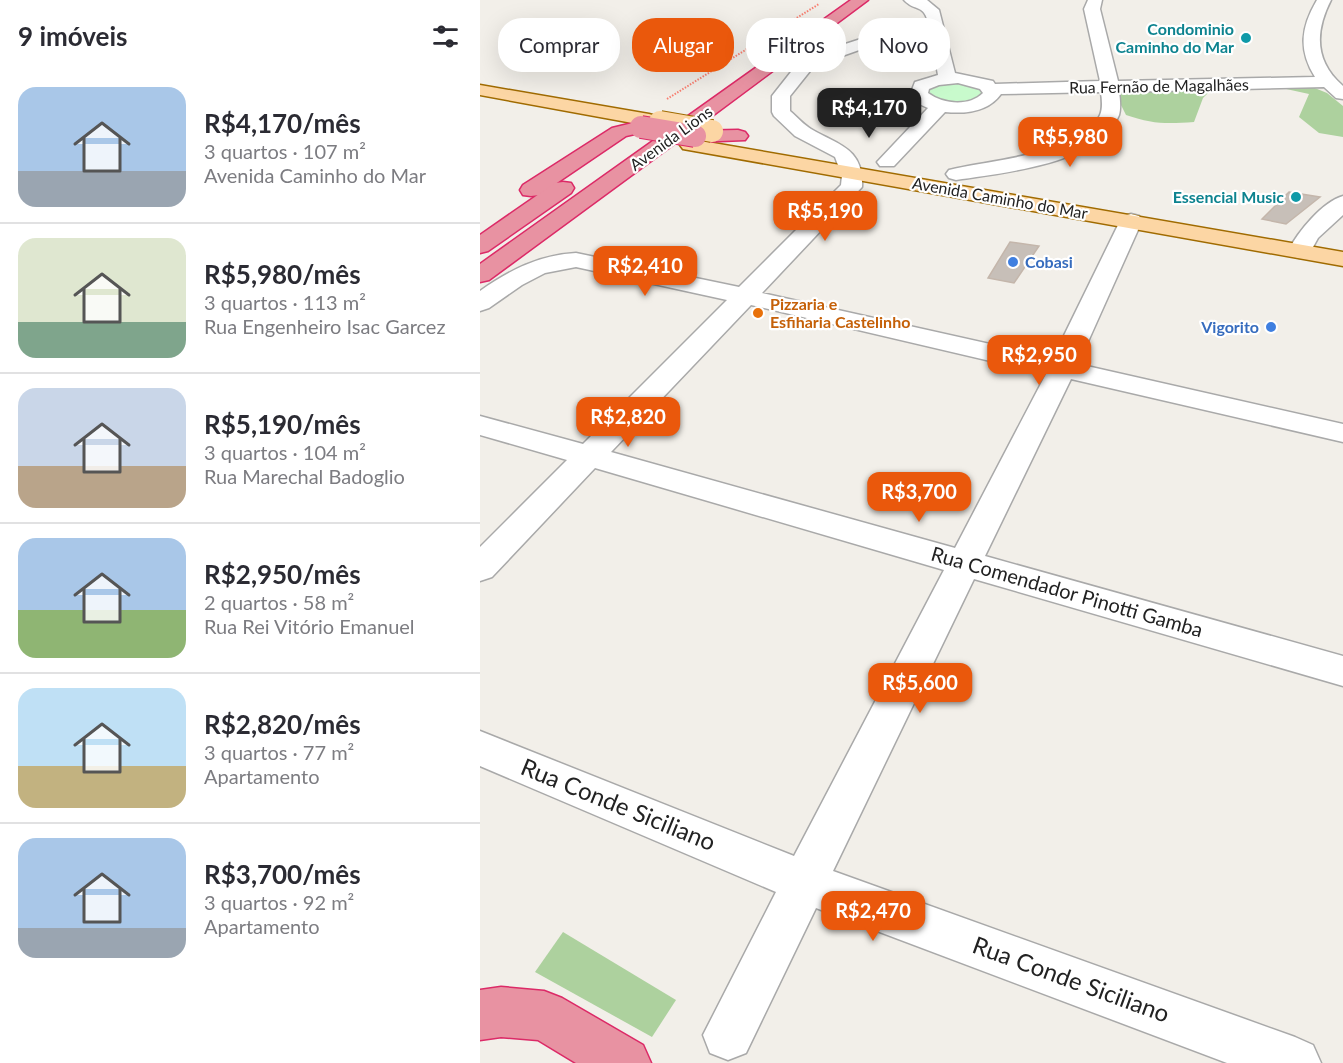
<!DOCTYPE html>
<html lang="pt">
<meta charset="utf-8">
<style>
body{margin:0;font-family:Lato,sans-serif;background:#f2f2f3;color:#2b2b33;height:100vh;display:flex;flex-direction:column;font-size:22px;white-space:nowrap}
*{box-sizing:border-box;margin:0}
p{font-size:20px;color:#7c7c81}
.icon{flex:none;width:33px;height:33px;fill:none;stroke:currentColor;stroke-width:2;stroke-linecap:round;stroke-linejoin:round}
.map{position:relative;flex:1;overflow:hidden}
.sheet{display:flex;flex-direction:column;background:#fff;width:480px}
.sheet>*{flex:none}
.hud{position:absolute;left:18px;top:18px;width:570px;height:54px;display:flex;gap:12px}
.price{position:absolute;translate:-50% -51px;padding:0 14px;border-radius:12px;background:#ea580c;color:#fff;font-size:20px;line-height:39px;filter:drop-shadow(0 2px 3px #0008)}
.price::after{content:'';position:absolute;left:50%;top:36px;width:18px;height:14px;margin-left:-9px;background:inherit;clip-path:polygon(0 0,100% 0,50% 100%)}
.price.on{background:#222;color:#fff}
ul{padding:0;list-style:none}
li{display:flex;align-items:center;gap:18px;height:150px;padding:0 18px}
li+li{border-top:2px solid #e1e1e2}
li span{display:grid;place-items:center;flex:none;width:168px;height:120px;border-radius:18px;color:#555}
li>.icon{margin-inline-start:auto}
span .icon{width:72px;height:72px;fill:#fffc;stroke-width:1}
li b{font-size:26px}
h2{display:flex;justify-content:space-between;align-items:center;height:72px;padding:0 18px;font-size:26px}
.tag{padding:0 21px;border-radius:24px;background:#fff;box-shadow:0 6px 24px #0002;font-size:21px;line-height:54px}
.tag.on{background:#ea580c;color:#fff}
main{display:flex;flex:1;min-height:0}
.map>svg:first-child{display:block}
.forest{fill:#add19e}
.park{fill:#c8facc}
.building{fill:#c7bfb8;stroke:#c4b6ab;stroke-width:1.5}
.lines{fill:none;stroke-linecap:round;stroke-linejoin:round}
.minor-casing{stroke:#a9a9a9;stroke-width:3}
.major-casing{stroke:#a06b00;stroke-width:3}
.highway-casing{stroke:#dc2a67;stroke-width:3}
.path{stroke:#fa8072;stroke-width:2;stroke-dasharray:1.5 1.5;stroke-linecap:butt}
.minor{fill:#fff;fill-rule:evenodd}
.major{fill:#fcd6a4;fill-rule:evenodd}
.highway{fill:#e892a2;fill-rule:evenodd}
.major-bridge-far1-casing{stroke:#a06b00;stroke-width:18;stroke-linecap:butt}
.major-bridge-casing{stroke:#a06b00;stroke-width:24;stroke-linecap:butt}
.highway-bridge-casing{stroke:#dc2a67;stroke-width:24;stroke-linecap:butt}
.major-bridge-far1{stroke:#fcd6a4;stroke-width:16}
.major-bridge{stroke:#fcd6a4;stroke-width:22}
.highway-bridge{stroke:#e892a2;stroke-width:22}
.culture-dot{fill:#0f9aa8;stroke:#fff;stroke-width:2}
.shop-dot{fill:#3f7fe0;stroke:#fff;stroke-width:2}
.food-dot{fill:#e8710a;stroke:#fff;stroke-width:2}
.labels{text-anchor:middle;stroke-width:4.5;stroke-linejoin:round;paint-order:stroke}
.far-culture-label{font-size:16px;font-weight:bold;fill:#0d838f;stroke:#fff;text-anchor:end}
.far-street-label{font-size:16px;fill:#222;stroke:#fff}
.far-shop-label{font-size:16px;font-weight:bold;fill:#366cbe;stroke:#fff;text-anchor:start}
.far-food-label{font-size:16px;font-weight:bold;fill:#c56008;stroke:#fff;text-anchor:start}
.street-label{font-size:20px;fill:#222;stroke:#fff}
.near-street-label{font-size:24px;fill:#222;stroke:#fff}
</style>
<main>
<section class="sheet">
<h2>9 imóveis<svg class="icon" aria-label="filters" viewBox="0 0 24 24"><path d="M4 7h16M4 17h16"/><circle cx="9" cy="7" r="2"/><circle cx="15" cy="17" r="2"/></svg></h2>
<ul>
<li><span style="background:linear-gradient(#a9c7e8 70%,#9aa5b1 0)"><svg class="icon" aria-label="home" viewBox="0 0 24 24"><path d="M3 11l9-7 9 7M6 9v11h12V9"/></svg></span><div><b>R$4,170/mês</b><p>3 quartos · 107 m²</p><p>Avenida Caminho do Mar</p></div></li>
<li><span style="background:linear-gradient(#dfe7d0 70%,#7fa58c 0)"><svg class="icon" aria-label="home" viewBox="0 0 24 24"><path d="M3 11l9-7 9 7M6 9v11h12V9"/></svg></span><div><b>R$5,980/mês</b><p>3 quartos · 113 m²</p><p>Rua Engenheiro Isac Garcez</p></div></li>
<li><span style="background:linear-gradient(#c9d6e8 65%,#b9a48a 0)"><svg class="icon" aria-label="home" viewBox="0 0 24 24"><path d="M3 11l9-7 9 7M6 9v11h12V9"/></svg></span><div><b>R$5,190/mês</b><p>3 quartos · 104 m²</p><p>Rua Marechal Badoglio</p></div></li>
<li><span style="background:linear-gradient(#a9c7e8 60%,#8fb573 0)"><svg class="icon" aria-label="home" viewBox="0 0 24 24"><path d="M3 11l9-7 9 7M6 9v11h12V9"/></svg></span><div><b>R$2,950/mês</b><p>2 quartos · 58 m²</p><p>Rua Rei Vitório Emanuel</p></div></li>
<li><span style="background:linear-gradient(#bfe0f5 65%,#c2b280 0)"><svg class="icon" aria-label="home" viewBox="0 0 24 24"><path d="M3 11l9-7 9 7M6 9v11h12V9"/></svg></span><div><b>R$2,820/mês</b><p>3 quartos · 77 m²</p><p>Apartamento</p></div></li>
<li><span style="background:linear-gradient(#a9c7e8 75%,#9aa5b1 0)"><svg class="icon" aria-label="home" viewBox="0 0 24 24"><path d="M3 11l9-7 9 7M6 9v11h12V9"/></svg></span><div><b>R$3,700/mês</b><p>3 quartos · 92 m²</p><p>Apartamento</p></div></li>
</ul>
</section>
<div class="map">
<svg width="863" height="1063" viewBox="0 0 863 1063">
<rect width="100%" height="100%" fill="#f2efe9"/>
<g class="forest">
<path d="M 815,80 L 847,93 L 863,106 L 863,137 L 839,133 L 819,117 L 829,94 L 797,87 L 731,90 L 723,98 L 714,122 C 686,124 672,124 646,115 L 637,97 L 647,85 Z"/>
<polygon points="83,932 196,1000 172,1037 55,972"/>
</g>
<polygon class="park" points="476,80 506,90 503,98 479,104 451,100 444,89"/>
<g class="building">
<polygon points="809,192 840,197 806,224 782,219"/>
<polygon points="530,242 559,246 534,283 508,278"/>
</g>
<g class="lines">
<defs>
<g id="minor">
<path d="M 424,0 L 447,0 L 459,10 L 475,73 L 513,81 L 515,84 L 620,81 L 604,9 L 608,0 L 622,0 L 620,9 L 638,81 L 835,77 C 818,50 821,27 837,0 L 851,0 C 835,31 834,61 863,86 L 863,99 L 856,98 L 844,87 L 639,92 C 640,99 641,108 639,115 C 621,164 521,173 476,180 L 469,178 L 466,174 L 469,170 C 506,160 603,155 620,115 C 623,108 622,100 621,92 L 521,94 C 508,112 486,114 465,112 L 414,166 L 400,166 L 397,162 L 448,108 L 439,104 L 430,95 L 435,82 L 458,75 L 451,36 L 396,44 L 334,66 L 310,96 L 310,111 C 317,117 324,125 331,129 C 358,145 384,148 382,187 L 282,293 L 573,358 L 640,221 L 643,216 L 651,214 L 659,216 L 662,221 L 598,364 L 863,424 L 863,442 L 591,379 L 505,556 L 863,656 L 863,686 L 494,579 L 353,871 L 815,1037 L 833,1045 L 841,1063 L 747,1063 L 336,908 L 266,1053 L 248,1060 L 230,1053 L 223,1035 L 296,892 L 0,766 L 0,731 L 314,856 L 464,570 L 115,468 L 12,577 L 0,581 L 0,547 L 87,460 L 0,435 L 0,416 L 103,444 L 247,300 L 96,267 L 65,273 L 42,285 L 9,308 L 0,311 L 0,291 C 30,270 59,255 96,253 L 259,287 L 361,185 L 362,176 L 355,157 L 315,136 L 294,116 L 292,112 L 292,96 L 322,58 L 387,37 L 449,26 C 444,2 436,13 424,0 ZM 478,83 L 500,89 L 503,93 C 489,107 463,104 448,93 L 449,89 L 459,85 ZM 271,305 L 566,374 L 475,548 L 131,452 Z"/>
<path d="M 863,196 L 863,215 L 838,238 L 828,256 L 820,258 L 812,256 L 808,251 C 818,232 842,202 863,196 Z"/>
</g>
<g id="major">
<polygon points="0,85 169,114 176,116 178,120 176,124 169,126 0,95"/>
<polygon points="210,139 863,252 863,266 203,149 200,145 203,141"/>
</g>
<g id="highway">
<polygon points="371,0 388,0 212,131 258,130 265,132 268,136 265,140 215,142 208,140 205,136 9,280 0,282 0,264"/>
<polygon points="161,121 168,123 171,127 168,131 146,136 59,195 51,196 43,195 40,190 43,185 132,128"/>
<polygon points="83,182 91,183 94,188 91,193 8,251 0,253 0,235 75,183"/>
<polygon points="21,987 64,991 82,998 163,1045 171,1063 96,1063 58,1040 21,1037 0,1040 0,990"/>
</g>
</defs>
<use href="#minor" class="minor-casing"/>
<use href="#major" class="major-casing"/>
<use href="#highway" class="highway-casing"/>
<polyline class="path" points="187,99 339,4"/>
<use href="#minor" class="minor"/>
<use href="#major" class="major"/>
<use href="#highway" class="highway"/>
<defs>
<polyline id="major-bridge-far1" points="180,122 184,123"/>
<polyline id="major-bridge" points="180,122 232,131"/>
<polyline id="highway-bridge" points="161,127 215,136"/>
</defs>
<use href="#major-bridge-far1" class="major-bridge-far1-casing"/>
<use href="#major-bridge" class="major-bridge-casing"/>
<use href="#highway-bridge" class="highway-bridge-casing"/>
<use href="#major-bridge-far1" class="major-bridge-far1"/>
<use href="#major-bridge" class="major-bridge"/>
<use href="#highway-bridge" class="highway-bridge"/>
</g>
<g class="culture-dot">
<circle cx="766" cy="38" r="6"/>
<circle cx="816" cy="197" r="6"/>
</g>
<g class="shop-dot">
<circle cx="533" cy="262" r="6"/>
<circle cx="791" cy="327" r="6"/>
</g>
<circle class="food-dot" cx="278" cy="313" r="6"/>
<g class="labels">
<g class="far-culture-label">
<text x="754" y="35">Condominio<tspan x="754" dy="18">Caminho do Mar</tspan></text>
<text x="804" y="203">Essencial Music</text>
</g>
<g class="far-street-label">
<text transform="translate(679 86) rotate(-1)" y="6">Rua Fernão de Magalhães</text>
<text transform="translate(191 138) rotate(-36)" y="6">Avenida Lions</text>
<text transform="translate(520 198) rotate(10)" y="6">Avenida Caminho do Mar</text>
</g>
<g class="far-shop-label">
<text x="545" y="268">Cobasi</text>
<text x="779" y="333" text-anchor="end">Vigorito</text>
</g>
<g class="far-food-label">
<text x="290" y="310">Pizzaria e<tspan x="290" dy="18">Esfiharia Castelinho</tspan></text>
</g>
<g class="street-label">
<text transform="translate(587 592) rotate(16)" y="7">Rua Comendador Pinotti Gamba</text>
</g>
<g class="near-street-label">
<text transform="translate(138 805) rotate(22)" y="8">Rua Conde Siciliano</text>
<text transform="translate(591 980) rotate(20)" y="8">Rua Conde Siciliano</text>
</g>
</g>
</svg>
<b class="price on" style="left:389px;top:139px">R$4,170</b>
<b class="price" style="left:590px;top:168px">R$5,980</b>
<b class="price" style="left:345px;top:242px">R$5,190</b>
<b class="price" style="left:165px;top:297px">R$2,410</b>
<b class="price" style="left:559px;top:386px">R$2,950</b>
<b class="price" style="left:148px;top:448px">R$2,820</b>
<b class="price" style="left:439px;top:523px">R$3,700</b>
<b class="price" style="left:440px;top:714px">R$5,600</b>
<b class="price" style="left:393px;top:942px">R$2,470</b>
<div class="hud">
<a class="tag">Comprar</a>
<a class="tag on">Alugar</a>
<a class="tag">Filtros</a>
<a class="tag">Novo</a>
</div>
</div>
</main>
